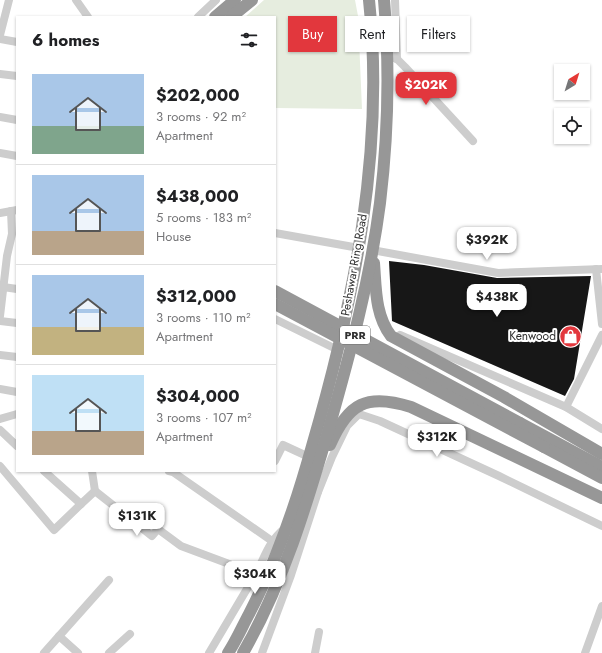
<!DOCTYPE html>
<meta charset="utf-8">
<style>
body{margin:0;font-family:Jost,sans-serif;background:#f6f6f6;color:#202124;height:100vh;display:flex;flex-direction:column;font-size:15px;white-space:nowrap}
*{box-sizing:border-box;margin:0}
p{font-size:13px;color:#757577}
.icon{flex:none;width:22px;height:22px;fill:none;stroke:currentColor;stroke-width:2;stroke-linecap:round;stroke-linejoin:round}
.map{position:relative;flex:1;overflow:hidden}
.drawer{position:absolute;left:16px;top:16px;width:260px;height:456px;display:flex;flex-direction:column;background:#fff;border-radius:0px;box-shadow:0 1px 3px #0004}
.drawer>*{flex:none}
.banner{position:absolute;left:288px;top:16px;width:254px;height:36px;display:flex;gap:8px}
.needle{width:26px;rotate:38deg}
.buttons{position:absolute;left:554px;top:64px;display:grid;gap:8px}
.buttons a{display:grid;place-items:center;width:36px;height:36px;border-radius:0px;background:#fff;box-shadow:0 1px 3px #0004;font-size:20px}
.price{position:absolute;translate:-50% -34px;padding:0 9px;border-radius:8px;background:#fff;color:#222;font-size:13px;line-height:26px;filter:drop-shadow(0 1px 2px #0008)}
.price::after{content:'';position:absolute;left:50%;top:24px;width:12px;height:9px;margin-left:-6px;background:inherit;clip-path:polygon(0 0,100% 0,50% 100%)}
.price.on{background:#e2373d;color:#fff}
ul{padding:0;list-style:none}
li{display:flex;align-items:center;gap:12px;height:100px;padding:0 16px}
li+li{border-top:1px solid #e0e0e0}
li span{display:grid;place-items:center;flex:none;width:112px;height:80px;border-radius:0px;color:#555}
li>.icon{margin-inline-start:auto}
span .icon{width:48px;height:48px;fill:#fffc;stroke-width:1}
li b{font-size:17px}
h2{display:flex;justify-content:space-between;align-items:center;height:48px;padding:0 16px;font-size:17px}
.tag{padding:0 14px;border-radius:0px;background:#fff;box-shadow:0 1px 3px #0004;font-size:14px;line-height:36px}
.tag.on{background:#e2373d;color:#fff}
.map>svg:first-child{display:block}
.green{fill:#e6eddf}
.building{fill:#171717}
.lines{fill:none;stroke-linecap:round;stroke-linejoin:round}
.minor{stroke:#cdcdcd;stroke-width:8}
.highway{stroke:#979797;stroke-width:12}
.highway-bridge{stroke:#979797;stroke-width:12}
.labels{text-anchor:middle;stroke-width:4;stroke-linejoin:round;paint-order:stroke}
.shield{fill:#fff;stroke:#6e6e6e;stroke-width:1}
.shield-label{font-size:11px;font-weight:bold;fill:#303030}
.street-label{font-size:12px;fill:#303030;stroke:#fff}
.poi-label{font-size:12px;fill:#303030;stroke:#fff;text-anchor:end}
</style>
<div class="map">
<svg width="602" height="653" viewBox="0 0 602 653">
<rect width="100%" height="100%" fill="#fff"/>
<polygon class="green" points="264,0 355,0 358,16 362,109 275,108 275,17 245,17"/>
<polygon class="building" points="389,261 424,265 497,278 591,276 574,379 565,396 392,321"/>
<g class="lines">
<g class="minor">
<polyline points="76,0 88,17"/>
<polyline points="395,0 397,59"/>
<polyline points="198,17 216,0"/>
<polyline points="0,35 9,0"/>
<polyline points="0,39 17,42"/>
<polyline points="388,56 397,59 405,67 473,141"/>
<polyline points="0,74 17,76"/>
<polyline points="0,117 17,120"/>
<polyline points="0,153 17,156"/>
<polyline points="0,213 17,210"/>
<polyline points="275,233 359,248"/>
<polyline points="372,250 498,273 602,269"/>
<polyline points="596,269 602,324"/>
<polyline points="3,287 17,289"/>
<polyline points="0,316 7,256 12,234 11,211"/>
<polyline points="275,319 338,350"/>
<polyline points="0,321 17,323"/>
<polyline points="400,335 566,407 602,429"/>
<polyline points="0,355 17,357"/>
<polyline points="0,389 17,392"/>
<polyline points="566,407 602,335"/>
<polyline points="0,419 17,414"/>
<polyline points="0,430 17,446"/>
<polyline points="275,461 283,445 309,457"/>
<polyline points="0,466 54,530 81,504"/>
<polyline points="44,471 81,504 95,491 152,536 158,529 181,546 256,574"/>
<polyline points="92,471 95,491"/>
<polyline points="169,471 173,472 272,541"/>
<polyline points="309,496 318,492 332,457 347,426 359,414 380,421 499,476 602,526"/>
<polyline points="59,636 78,653"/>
<polyline points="44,653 109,580"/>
<polyline points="109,653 130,634"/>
<path d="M 209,653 C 224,628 239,602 254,577 C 265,558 267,543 285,528"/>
<polyline points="262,653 291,575 318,492"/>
<polyline points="315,653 319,632"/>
<polyline points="585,653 602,606"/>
</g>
<g class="highway">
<polyline points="215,17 235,0"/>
<polyline points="231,17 252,0"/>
<path d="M 374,263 C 376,288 375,315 391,336 L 504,397 L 602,454"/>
<polyline points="520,423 602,467"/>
<path d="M 330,445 C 348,403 367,393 411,407 L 602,498"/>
<polyline points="544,447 602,478"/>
<path d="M 228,653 C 236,641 242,627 249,614 C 277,560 296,504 312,446 C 354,302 385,150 369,0"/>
<path d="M 243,653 C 284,581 306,507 329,428 C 350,354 370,280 380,203 C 388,136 390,68 384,0"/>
</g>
<g class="highway-bridge">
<polyline points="275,291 520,423"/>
<polyline points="275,304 544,447"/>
</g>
</g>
<defs>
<symbol id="shop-disc" viewBox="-11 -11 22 22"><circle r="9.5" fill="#e2373d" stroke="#fff"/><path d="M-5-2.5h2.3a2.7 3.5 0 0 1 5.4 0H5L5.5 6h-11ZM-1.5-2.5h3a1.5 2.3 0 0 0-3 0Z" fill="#fff"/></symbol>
</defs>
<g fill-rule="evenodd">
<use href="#shop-disc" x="558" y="324" width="25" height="25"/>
</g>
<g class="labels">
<rect class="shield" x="340" y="326" width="30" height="18" rx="3"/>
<g class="shield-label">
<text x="355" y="339">PRR</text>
</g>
<g class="street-label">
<text transform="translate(354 265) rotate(-80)" y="4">Peshawar Ring Road</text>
</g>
<g class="poi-label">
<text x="556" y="340">Kenwood</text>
</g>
</g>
</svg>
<div class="buttons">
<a><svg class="needle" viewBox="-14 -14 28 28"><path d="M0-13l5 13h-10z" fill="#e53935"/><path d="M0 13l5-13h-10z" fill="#757577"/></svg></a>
<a><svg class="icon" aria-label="locate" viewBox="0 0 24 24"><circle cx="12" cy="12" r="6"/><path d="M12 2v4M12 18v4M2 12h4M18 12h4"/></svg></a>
</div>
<b class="price on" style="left:426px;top:106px">$202K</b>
<b class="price" style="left:487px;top:261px">$392K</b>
<b class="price" style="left:497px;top:318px">$438K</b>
<b class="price" style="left:437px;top:458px">$312K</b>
<b class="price" style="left:137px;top:537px">$131K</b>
<b class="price" style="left:255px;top:595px">$304K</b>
<div class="banner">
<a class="tag on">Buy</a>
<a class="tag">Rent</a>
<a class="tag">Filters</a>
</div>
<section class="drawer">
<h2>6 homes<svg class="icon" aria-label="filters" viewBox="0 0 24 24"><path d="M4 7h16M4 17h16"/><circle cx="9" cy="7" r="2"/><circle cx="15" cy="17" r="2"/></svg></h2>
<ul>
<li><span style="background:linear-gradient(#a9c7e8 65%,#7fa58c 0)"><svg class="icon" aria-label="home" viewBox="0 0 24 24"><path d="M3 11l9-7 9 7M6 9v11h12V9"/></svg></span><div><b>$202,000</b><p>3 rooms · 92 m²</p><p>Apartment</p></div></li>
<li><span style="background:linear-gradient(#a9c7e8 70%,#b9a48a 0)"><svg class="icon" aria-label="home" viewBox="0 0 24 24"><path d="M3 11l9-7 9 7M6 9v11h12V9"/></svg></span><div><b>$438,000</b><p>5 rooms · 183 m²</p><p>House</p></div></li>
<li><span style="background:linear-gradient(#a9c7e8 65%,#c2b280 0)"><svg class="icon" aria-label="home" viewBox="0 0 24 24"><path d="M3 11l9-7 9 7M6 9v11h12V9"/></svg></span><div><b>$312,000</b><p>3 rooms · 110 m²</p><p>Apartment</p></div></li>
<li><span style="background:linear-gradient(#bfe0f5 70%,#b9a48a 0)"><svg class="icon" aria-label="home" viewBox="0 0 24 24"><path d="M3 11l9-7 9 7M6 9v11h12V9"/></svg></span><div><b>$304,000</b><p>3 rooms · 107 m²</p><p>Apartment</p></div></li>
</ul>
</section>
</div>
